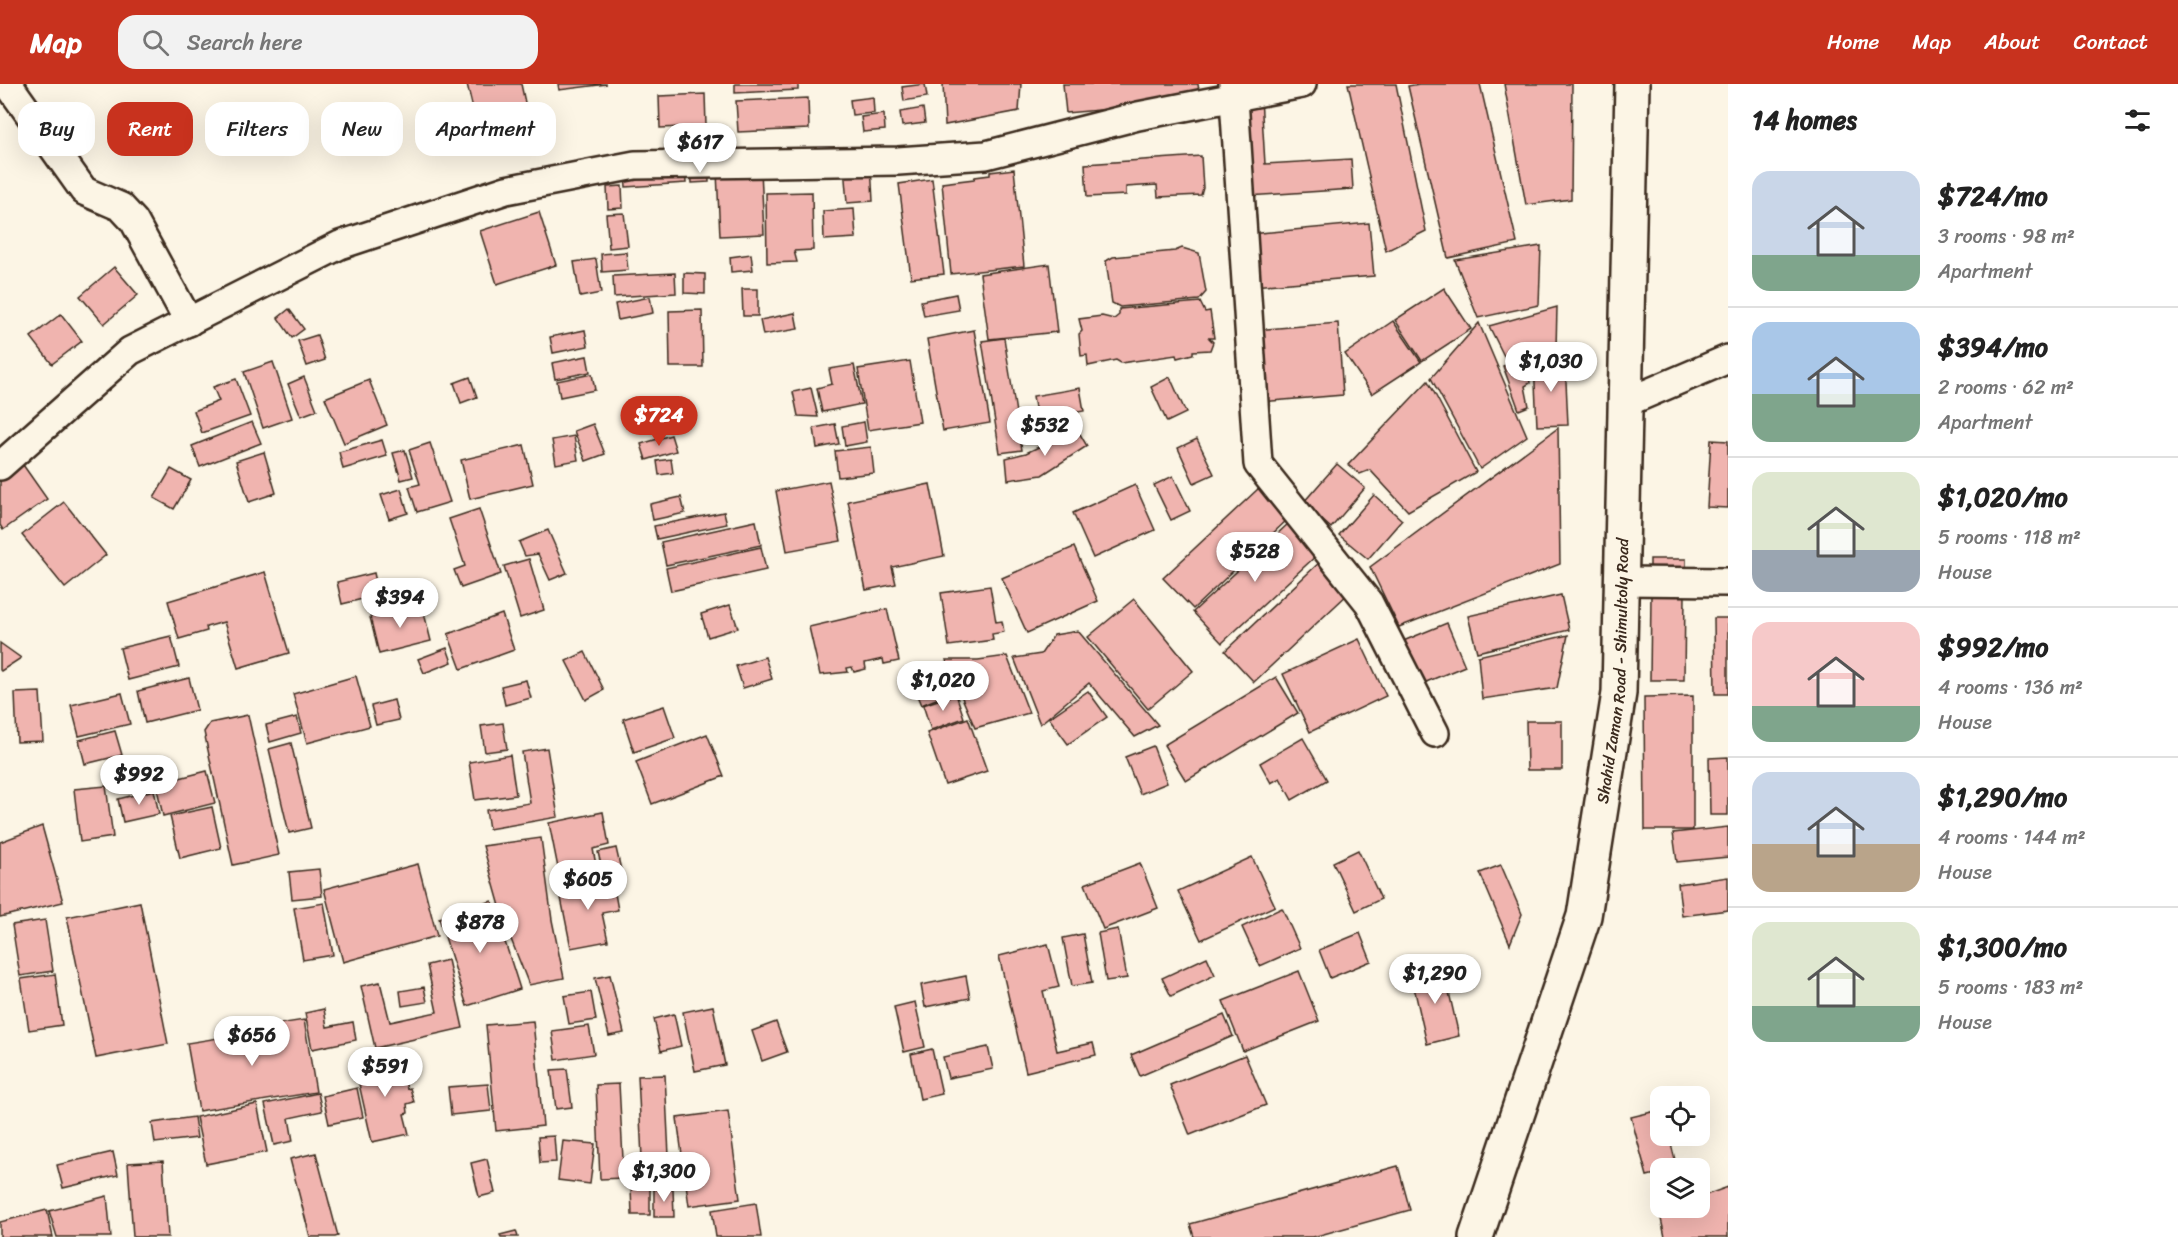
<!DOCTYPE html>
<meta charset="utf-8">
<style>
body{margin:0;font-family:Sriracha,sans-serif;background:#f2f2f2;color:#222;height:100vh;display:flex;flex-direction:column;font-size:22px;white-space:nowrap}
*{box-sizing:border-box;margin:0}
p{font-size:20px;color:#767676}
.icon{flex:none;width:33px;height:33px;fill:none;stroke:currentColor;stroke-width:2;stroke-linecap:round;stroke-linejoin:round}
.map{position:relative;flex:1;overflow:hidden}
.panel{display:flex;flex-direction:column;background:#fff;width:450px}
.panel>*{flex:none}
.guide{position:absolute;left:18px;top:18px;width:570px;height:54px;display:flex;gap:12px}
.fabs{position:absolute;left:1650px;top:1002px;display:grid;gap:12px}
.fabs a{display:grid;place-items:center;width:60px;height:60px;border-radius:12px;background:#fff;box-shadow:0 6px 24px #0002;font-size:30px}
.price{position:absolute;translate:-50% -51px;padding:0 14px;border-radius:21px;background:#fff;color:#222;font-size:20px;line-height:39px;filter:drop-shadow(0 2px 3px #0008)}
.price::after{content:'';position:absolute;left:50%;top:36px;width:18px;height:14px;margin-left:-9px;background:inherit;clip-path:polygon(0 0,100% 0,50% 100%)}
.price.current{background:#c8321e;color:#fff}
ul{padding:0;list-style:none}
li{display:flex;align-items:center;gap:18px;height:150px;padding:0 24px}
li+li{border-top:2px solid #e0e0e0}
li span{display:grid;place-items:center;flex:none;width:168px;height:120px;border-radius:18px;color:#555}
li>.icon{margin-inline-start:auto}
span .icon{width:72px;height:72px;fill:#fffc;stroke-width:1}
li b{font-size:26px}
h2{display:flex;justify-content:space-between;align-items:center;height:72px;padding:0 24px;font-size:26px}
.tag{padding:0 21px;border-radius:18px;background:#fff;box-shadow:0 6px 24px #0002;font-size:21px;line-height:54px}
.tag.current{background:#c8321e;color:#fff}
header{display:flex;align-items:center;gap:36px;box-sizing:border-box;height:84px;padding:0 30px;background:#c8321e;color:#fff}
header strong{font-size:28px}
nav{display:flex;gap:33px;margin-inline-start:auto;font-size:21px}
.search{width:420px;height:54px;background:#f2f2f2;display:flex;align-items:center;gap:15px;box-sizing:border-box;padding:0 21px;border-radius:18px;color:#767676;font-size:22px}
main{display:flex;flex:1;min-height:0}
.map>svg:first-child{display:block}
.building{fill:#f0b4af;stroke:#3b2a1e;stroke-width:1.5}
.lines{fill:none;stroke-linecap:round;stroke-linejoin:round}
.street-casing{stroke:#3b2a1e;stroke-width:32}
.primary-casing{stroke:#3b2a1e;stroke-width:38}
.street{stroke:#fcf5e5;stroke-width:27}
.primary{stroke:#fcf5e5;stroke-width:33}
.labels{text-anchor:middle;stroke-width:5;stroke-linejoin:round;paint-order:stroke}
.street-label{font-size:16px;fill:#3b2a1e;stroke:#fcf5e5}
</style>
<header>
<strong>Map</strong>
<div class="search"><svg class="icon" aria-label="search" viewBox="0 0 24 24"><circle cx="10" cy="10" r="6"/><path d="M15 15l6 6"/></svg>Search here</div>
<nav><a>Home</a><a>Map</a><a>About</a><a>Contact</a></nav>
</header>
<main>
<div class="map">
<svg width="1728" height="1153" viewBox="0 0 1728 1153">
<rect width="100%" height="100%" fill="#fcf5e5"/>
<filter id="ink" filterUnits="userSpaceOnUse"><feTurbulence type="fractalNoise" baseFrequency=".0167" numOctaves="2"/><feDisplacementMap in="SourceGraphic" scale="12" xChannelSelector="R" yChannelSelector="G"/><feConvolveMatrix kernelMatrix="1 2 1 2 8 2 1 2 1" color-interpolation-filters="sRGB"/></filter>
<g filter="url(#ink)">
<g class="building">
<polygon points="467,0 521,0 532,51 482,62"/>
<polygon points="558,0 607,0 559,6"/>
<polygon points="735,0 798,0 798,6 735,9"/>
<polygon points="925,0 927,13 904,17 902,3"/>
<polygon points="943,0 1021,0 1019,27 945,41"/>
<polygon points="1063,0 1198,0 1200,17 1066,29"/>
<polygon points="1348,0 1396,0 1426,147 1386,167"/>
<polygon points="1419,0 1480,0 1517,159 1448,174 1408,2"/>
<polygon points="1504,0 1572,0 1571,115 1526,121"/>
<polygon points="705,10 706,42 660,44 659,12"/>
<polygon points="873,13 874,29 852,31 850,16"/>
<polygon points="808,14 809,45 738,48 736,17"/>
<polygon points="1261,14 1265,80 1351,75 1353,105 1247,112 1241,16"/>
<polygon points="923,24 925,39 902,42 900,28"/>
<polygon points="884,30 885,46 863,48 861,33"/>
<polygon points="1201,72 1203,104 1201,111 1158,113 1157,101 1126,103 1126,111 1087,113 1085,80"/>
<polygon points="708,81 709,98 692,99 691,82"/>
<polygon points="871,81 873,117 847,119 844,83"/>
<polygon points="685,84 686,99 626,103 625,89"/>
<polygon points="1014,85 1024,182 951,190 942,99 974,95 975,93 990,91 990,88"/>
<polygon points="761,86 764,150 720,152 717,88"/>
<polygon points="932,95 944,190 911,194 899,100"/>
<polygon points="622,102 623,124 608,125 607,103"/>
<polygon points="812,108 813,166 794,167 797,178 767,179 766,109"/>
<polygon points="854,125 856,154 824,156 823,127"/>
<polygon points="539,128 556,181 497,200 480,147"/>
<polygon points="624,129 628,162 609,164 606,130"/>
<polygon points="1369,139 1374,192 1253,202 1249,150"/>
<polygon points="1541,162 1539,221 1478,234 1455,176"/>
<polygon points="1182,164 1199,169 1206,208 1199,216 1120,223 1112,219 1106,177 1113,173 1175,167"/>
<polygon points="626,168 628,186 602,188 601,170"/>
<polygon points="751,170 753,186 731,188 730,173"/>
<polygon points="596,175 601,209 580,213 574,178"/>
<polygon points="1049,180 1057,248 989,255 980,190"/>
<polygon points="114,183 138,211 104,240 80,212"/>
<polygon points="675,189 676,209 614,213 613,192"/>
<polygon points="684,189 705,190 705,210 684,209"/>
<polygon points="1444,204 1471,245 1422,277 1395,236"/>
<polygon points="742,205 758,205 758,232 743,232"/>
<polygon points="956,210 959,226 924,232 921,217"/>
<polygon points="650,213 653,229 618,236 615,220"/>
<polygon points="1200,218 1205,228 1210,227 1214,254 1209,254 1213,258 1210,266 1193,267 1193,270 1177,274 1176,271 1121,279 1116,276 1088,282 1087,271 1081,272 1079,250 1082,247 1079,235 1102,232 1114,235 1119,231 1119,225"/>
<polygon points="1557,223 1556,264 1505,274 1489,242"/>
<polygon points="289,225 304,245 292,254 278,234"/>
<polygon points="702,226 703,283 670,283 669,227"/>
<polygon points="795,229 798,245 763,251 760,236"/>
<polygon points="61,230 82,257 52,280 31,253"/>
<polygon points="1393,237 1421,278 1372,310 1345,270"/>
<polygon points="1338,239 1343,311 1260,318 1255,246"/>
<polygon points="1479,239 1527,352 1480,385 1431,294"/>
<polygon points="585,246 588,262 553,269 550,253"/>
<polygon points="974,246 990,339 943,347 927,255"/>
<polygon points="317,251 325,276 307,282 298,257"/>
<polygon points="1004,254 1022,366 1000,369 982,257"/>
<polygon points="587,272 590,288 555,295 552,279"/>
<polygon points="1527,273 1530,299 1525,302 1529,322 1519,326 1503,282"/>
<polygon points="1565,276 1568,341 1537,342 1534,278"/>
<polygon points="910,277 920,338 868,346 858,285"/>
<polygon points="273,278 292,334 263,344 244,288"/>
<polygon points="854,281 862,320 822,328 817,304 832,300 829,285"/>
<polygon points="592,290 595,306 560,313 557,297"/>
<polygon points="304,293 317,326 301,332 288,300"/>
<polygon points="470,293 477,313 461,319 454,299"/>
<polygon points="1170,293 1186,329 1167,338 1151,303"/>
<polygon points="236,295 250,332 202,349 194,327 219,317 213,303"/>
<polygon points="369,296 387,341 344,359 325,314"/>
<polygon points="1428,297 1476,388 1408,427 1370,386 1360,390 1348,381"/>
<polygon points="811,304 818,333 798,332 793,308"/>
<polygon points="1080,304 1084,327 1037,335 1033,312"/>
<polygon points="252,338 261,359 200,383 192,362"/>
<polygon points="864,338 867,358 845,362 842,342"/>
<polygon points="593,340 605,370 586,377 574,347"/>
<polygon points="835,340 839,360 817,364 814,344"/>
<polygon points="1558,344 1560,480 1399,543 1370,483"/>
<polygon points="1077,345 1087,362 1042,391 1008,396 1006,374 1026,369"/>
<polygon points="671,351 676,367 646,376 641,360"/>
<polygon points="574,352 578,376 556,380 552,356"/>
<polygon points="1197,355 1214,390 1194,399 1178,364"/>
<polygon points="382,356 387,372 343,385 339,368"/>
<polygon points="1711,356 1728,357 1728,424 1707,423"/>
<polygon points="430,359 450,418 417,428 409,403 420,400 409,366"/>
<polygon points="524,361 533,400 470,415 461,376"/>
<polygon points="871,363 874,389 838,393 835,367"/>
<polygon points="405,366 413,393 401,396 393,369"/>
<polygon points="264,368 276,409 249,418 236,377"/>
<polygon points="671,375 673,389 659,391 657,377"/>
<polygon points="21,378 47,415 3,446 0,441 0,393"/>
<polygon points="1337,380 1365,404 1331,444 1303,419"/>
<polygon points="171,385 191,396 174,425 154,414"/>
<polygon points="1173,392 1190,427 1171,436 1154,401"/>
<polygon points="829,397 841,457 787,467 776,407"/>
<polygon points="930,400 944,472 892,483 896,500 866,506 848,417"/>
<polygon points="1135,401 1155,446 1093,474 1073,429"/>
<polygon points="1259,404 1288,435 1193,525 1163,494"/>
<polygon points="401,405 408,429 389,435 381,411"/>
<polygon points="1374,411 1402,436 1368,475 1339,451"/>
<polygon points="681,413 685,429 653,436 650,420"/>
<polygon points="64,418 106,471 65,504 22,451"/>
<polygon points="479,425 501,490 461,504 454,486 465,482 449,435"/>
<polygon points="724,428 727,440 657,455 654,442"/>
<polygon points="756,437 761,461 666,481 661,458"/>
<polygon points="1289,439 1318,470 1222,559 1193,528"/>
<polygon points="548,446 567,489 550,496 538,470 525,472 519,458"/>
<polygon points="761,463 766,486 671,507 666,484"/>
<polygon points="1074,463 1098,517 1027,549 1002,494"/>
<polygon points="529,475 544,526 520,534 504,482"/>
<rect x="1650" y="475" width="36" height="29"/>
<polygon points="1321,477 1350,508 1254,598 1225,567"/>
<polygon points="265,488 289,569 238,584 224,538 206,543 207,547 179,555 168,517"/>
<polygon points="374,489 379,511 342,520 337,498"/>
<polygon points="990,502 996,538 1002,537 1004,548 992,550 993,556 949,562 941,509"/>
<polygon points="1651,510 1685,510 1684,596 1650,596"/>
<polygon points="1561,511 1569,546 1477,568 1468,532"/>
<polygon points="1134,515 1193,587 1148,625 1088,553"/>
<polygon points="422,521 431,557 379,570 370,533"/>
<polygon points="730,521 738,544 708,553 701,530"/>
<polygon points="887,525 899,577 884,580 883,575 865,579 866,585 854,588 852,583 847,584 848,588 820,591 809,543"/>
<polygon points="502,530 514,566 461,585 448,550"/>
<polygon points="1714,534 1728,534 1728,610 1715,610"/>
<polygon points="1447,539 1465,582 1414,603 1396,560"/>
<polygon points="1078,547 1158,641 1135,653 1089,599 1040,640 1014,574 1041,570 1054,551"/>
<polygon points="1568,551 1557,604 1482,615 1478,572"/>
<polygon points="171,552 179,583 128,596 120,564"/>
<polygon points="1359,555 1386,612 1310,648 1283,590"/>
<polygon points="0,559 21,574 1,587 0,586"/>
<polygon points="447,564 452,578 424,589 418,575"/>
<polygon points="585,568 604,606 586,616 566,577"/>
<polygon points="1007,572 1029,629 975,644 946,576 978,576"/>
<polygon points="765,573 772,595 743,604 736,582"/>
<polygon points="944,585 954,608 921,621 911,597"/>
<polygon points="356,592 370,642 307,659 293,610"/>
<polygon points="1276,593 1298,629 1186,697 1164,661"/>
<polygon points="189,594 197,626 145,639 138,607"/>
<polygon points="526,596 531,614 505,621 501,602"/>
<polygon points="1088,607 1107,633 1068,660 1049,634"/>
<polygon points="40,608 43,657 17,658 15,609"/>
<polygon points="122,609 130,640 79,652 71,621"/>
<polygon points="956,610 964,634 931,646 923,621"/>
<polygon points="1693,612 1693,746 1645,746 1644,613"/>
<polygon points="394,616 399,636 376,641 371,622"/>
<polygon points="664,622 675,654 634,668 623,635"/>
<polygon points="248,631 279,771 233,781 204,648 210,639"/>
<polygon points="297,633 301,649 270,658 266,641"/>
<polygon points="968,634 987,687 945,701 927,649"/>
<polygon points="1526,637 1562,637 1562,686 1527,686"/>
<polygon points="503,639 507,665 485,668 481,642"/>
<polygon points="115,647 122,671 85,680 79,656"/>
<polygon points="707,650 724,692 652,720 636,678"/>
<polygon points="1303,654 1327,696 1292,716 1280,694 1271,699 1260,679"/>
<polygon points="291,659 311,744 289,749 269,665"/>
<polygon points="1153,662 1167,699 1140,710 1125,673"/>
<polygon points="547,664 558,733 489,745 486,726 530,719 522,668"/>
<polygon points="510,671 516,711 475,716 469,678"/>
<polygon points="1728,673 1728,731 1710,731 1709,674"/>
<polygon points="207,687 215,719 163,732 156,700"/>
<polygon points="106,702 113,753 80,758 74,705"/>
<polygon points="154,706 159,730 123,738 118,715"/>
<polygon points="212,723 221,764 180,774 170,732"/>
<polygon points="603,728 609,761 593,765 598,792 561,799 549,739"/>
<polygon points="42,742 63,818 0,833 0,758"/>
<polygon points="1728,743 1728,773 1677,778 1673,749"/>
<polygon points="541,754 552,836 564,894 529,901 505,840 483,762"/>
<polygon points="616,764 621,786 603,790 598,768"/>
<polygon points="1358,766 1381,815 1356,827 1333,778"/>
<polygon points="1252,773 1275,822 1201,856 1178,807"/>
<polygon points="1140,779 1158,824 1103,845 1085,800"/>
<polygon points="418,780 437,852 343,878 324,805"/>
<polygon points="1501,781 1522,830 1510,860 1480,789"/>
<polygon points="319,785 322,812 292,815 289,788"/>
<polygon points="612,793 618,826 602,829 608,857 571,864 559,804"/>
<polygon points="1728,793 1728,826 1682,832 1678,800"/>
<polygon points="492,817 520,905 467,922 439,834"/>
<polygon points="140,818 168,960 96,974 67,833"/>
<polygon points="324,819 333,871 303,876 294,824"/>
<polygon points="1282,824 1300,864 1260,882 1242,843"/>
<polygon points="45,836 53,887 20,892 12,841"/>
<polygon points="1118,845 1127,894 1106,897 1098,849"/>
<polygon points="1360,849 1371,877 1330,894 1319,866"/>
<polygon points="1083,850 1092,899 1072,902 1063,854"/>
<polygon points="1048,860 1059,903 1043,907 1057,967 1093,959 1096,971 1026,988 999,872"/>
<polygon points="1207,873 1215,891 1171,912 1162,894"/>
<polygon points="448,876 463,944 375,964 361,902 380,898 390,938 437,928 427,881"/>
<polygon points="1443,882 1459,952 1427,960 1411,890"/>
<polygon points="1299,887 1319,937 1243,967 1223,917"/>
<polygon points="55,890 62,941 29,946 21,895"/>
<polygon points="610,891 624,949 609,952 595,894"/>
<polygon points="966,892 970,914 925,923 921,901"/>
<polygon points="424,903 427,918 402,922 400,907"/>
<polygon points="591,908 596,936 569,940 564,912"/>
<polygon points="915,918 925,963 904,968 894,923"/>
<polygon points="713,922 725,981 695,987 683,928"/>
<polygon points="324,925 327,943 353,938 356,956 312,965 305,929"/>
<polygon points="674,930 681,962 661,967 654,935"/>
<polygon points="1224,931 1233,952 1140,992 1131,971"/>
<polygon points="304,936 316,1008 199,1027 187,959 243,950 245,965 256,963 253,944"/>
<polygon points="533,937 543,1042 496,1047 486,941"/>
<polygon points="776,938 787,968 762,977 752,947"/>
<polygon points="589,942 594,970 556,976 552,947"/>
<polygon points="988,963 993,985 948,994 943,973"/>
<polygon points="932,965 942,1010 920,1015 911,970"/>
<polygon points="1245,971 1266,1021 1190,1051 1170,1001"/>
<polygon points="399,972 407,1005 410,1004 414,1018 407,1020 408,1029 404,1030 409,1050 372,1058 355,982"/>
<polygon points="567,985 572,1023 556,1025 551,986"/>
<polygon points="665,991 670,1092 600,1095 596,1001 619,1000 623,1075 642,1074 638,992"/>
<polygon points="488,1000 491,1027 451,1031 448,1003"/>
<polygon points="357,1004 363,1033 329,1040 323,1012"/>
<polygon points="318,1009 322,1027 289,1034 293,1057 274,1061 265,1020"/>
<polygon points="257,1020 267,1068 206,1080 196,1033"/>
<polygon points="1660,1026 1660,1052 1669,1052 1677,1084 1660,1084 1660,1089 1647,1092 1631,1033"/>
<polygon points="728,1027 740,1115 689,1122 677,1034"/>
<polygon points="194,1033 197,1054 155,1059 152,1039"/>
<polygon points="554,1052 556,1078 540,1079 538,1053"/>
<polygon points="563,1057 595,1060 590,1100 558,1096"/>
<polygon points="113,1068 118,1091 63,1104 57,1081"/>
<polygon points="316,1069 338,1152 335,1153 310,1153 290,1075"/>
<polygon points="487,1075 495,1109 479,1113 471,1079"/>
<polygon points="163,1077 168,1153 133,1153 128,1079"/>
<polygon points="1398,1082 1410,1126 1313,1153 1194,1153 1190,1140"/>
<polygon points="631,1103 650,1103 650,1131 632,1131"/>
<polygon points="1728,1103 1728,1153 1665,1153 1659,1126 1700,1124 1700,1113"/>
<polygon points="654,1105 673,1105 674,1133 654,1133"/>
<polygon points="107,1112 111,1153 57,1153 49,1127"/>
<polygon points="756,1119 761,1153 716,1153 712,1126"/>
<polygon points="47,1126 53,1153 0,1153 0,1138"/>
<polygon points="516,1147 518,1153 501,1153 500,1151"/>
</g>
<g class="lines">
<defs>
<g id="street">
<polyline points="8,0 84,107 121,123 134,137 189,238"/>
<polyline points="1233,0 1258,380 1369,519 1435,649"/>
<polyline points="1625,319 1728,275"/>
<polyline points="0,382 130,267 340,161 506,106 635,81 898,77 986,71 1138,32 1302,0"/>
<polyline points="1621,497 1728,498"/>
</g>
<g id="primary">
<path id="s1" d="M 1476,1153 L 1584,832 L 1619,609 L 1632,0"/>
</g>
</defs>
<use href="#street" class="street-casing"/>
<use href="#primary" class="primary-casing"/>
<use href="#street" class="street"/>
<use href="#primary" class="primary"/>
</g>
</g>
<g class="labels">
<g class="street-label">
<text dy="6" stroke="none"><textPath href="#s1" startOffset="586">Shahid Zaman Road - Shimultoly Road</textPath></text>
</g>
</g>
</svg>
<div class="fabs">
<a><svg class="icon" aria-label="locate" viewBox="0 0 24 24"><circle cx="12" cy="12" r="6"/><path d="M12 2v4M12 18v4M2 12h4M18 12h4"/></svg></a>
<a><svg class="icon" aria-label="layers" viewBox="0 0 24 24"><path d="M12 4l9 5-9 5-9-5zM3 14l9 5 9-5"/></svg></a>
</div>
<b class="price" style="left:700px;top:90px">$617</b>
<b class="price" style="left:1551px;top:309px">$1,030</b>
<b class="price current" style="left:659px;top:363px">$724</b>
<b class="price" style="left:1045px;top:373px">$532</b>
<b class="price" style="left:1255px;top:499px">$528</b>
<b class="price" style="left:400px;top:545px">$394</b>
<b class="price" style="left:943px;top:628px">$1,020</b>
<b class="price" style="left:139px;top:722px">$992</b>
<b class="price" style="left:588px;top:827px">$605</b>
<b class="price" style="left:480px;top:870px">$878</b>
<b class="price" style="left:1435px;top:921px">$1,290</b>
<b class="price" style="left:252px;top:983px">$656</b>
<b class="price" style="left:385px;top:1014px">$591</b>
<b class="price" style="left:664px;top:1119px">$1,300</b>
<div class="guide">
<a class="tag">Buy</a>
<a class="tag current">Rent</a>
<a class="tag">Filters</a>
<a class="tag">New</a>
<a class="tag">Apartment</a>
</div>
</div>
<section class="panel">
<h2>14 homes<svg class="icon" aria-label="filters" viewBox="0 0 24 24"><path d="M4 7h16M4 17h16"/><circle cx="9" cy="7" r="2"/><circle cx="15" cy="17" r="2"/></svg></h2>
<ul>
<li><span style="background:linear-gradient(#c9d6e8 70%,#7fa58c 0)"><svg class="icon" aria-label="home" viewBox="0 0 24 24"><path d="M3 11l9-7 9 7M6 9v11h12V9"/></svg></span><div><b>$724/mo</b><p>3 rooms · 98 m²</p><p>Apartment</p></div></li>
<li><span style="background:linear-gradient(#a9c7e8 60%,#7fa58c 0)"><svg class="icon" aria-label="home" viewBox="0 0 24 24"><path d="M3 11l9-7 9 7M6 9v11h12V9"/></svg></span><div><b>$394/mo</b><p>2 rooms · 62 m²</p><p>Apartment</p></div></li>
<li><span style="background:linear-gradient(#dfe7d0 65%,#9aa5b1 0)"><svg class="icon" aria-label="home" viewBox="0 0 24 24"><path d="M3 11l9-7 9 7M6 9v11h12V9"/></svg></span><div><b>$1,020/mo</b><p>5 rooms · 118 m²</p><p>House</p></div></li>
<li><span style="background:linear-gradient(#f6c9c9 70%,#7fa58c 0)"><svg class="icon" aria-label="home" viewBox="0 0 24 24"><path d="M3 11l9-7 9 7M6 9v11h12V9"/></svg></span><div><b>$992/mo</b><p>4 rooms · 136 m²</p><p>House</p></div></li>
<li><span style="background:linear-gradient(#c9d6e8 60%,#b9a48a 0)"><svg class="icon" aria-label="home" viewBox="0 0 24 24"><path d="M3 11l9-7 9 7M6 9v11h12V9"/></svg></span><div><b>$1,290/mo</b><p>4 rooms · 144 m²</p><p>House</p></div></li>
<li><span style="background:linear-gradient(#dfe7d0 70%,#7fa58c 0)"><svg class="icon" aria-label="home" viewBox="0 0 24 24"><path d="M3 11l9-7 9 7M6 9v11h12V9"/></svg></span><div><b>$1,300/mo</b><p>5 rooms · 183 m²</p><p>House</p></div></li>
</ul>
</section>
</main>
